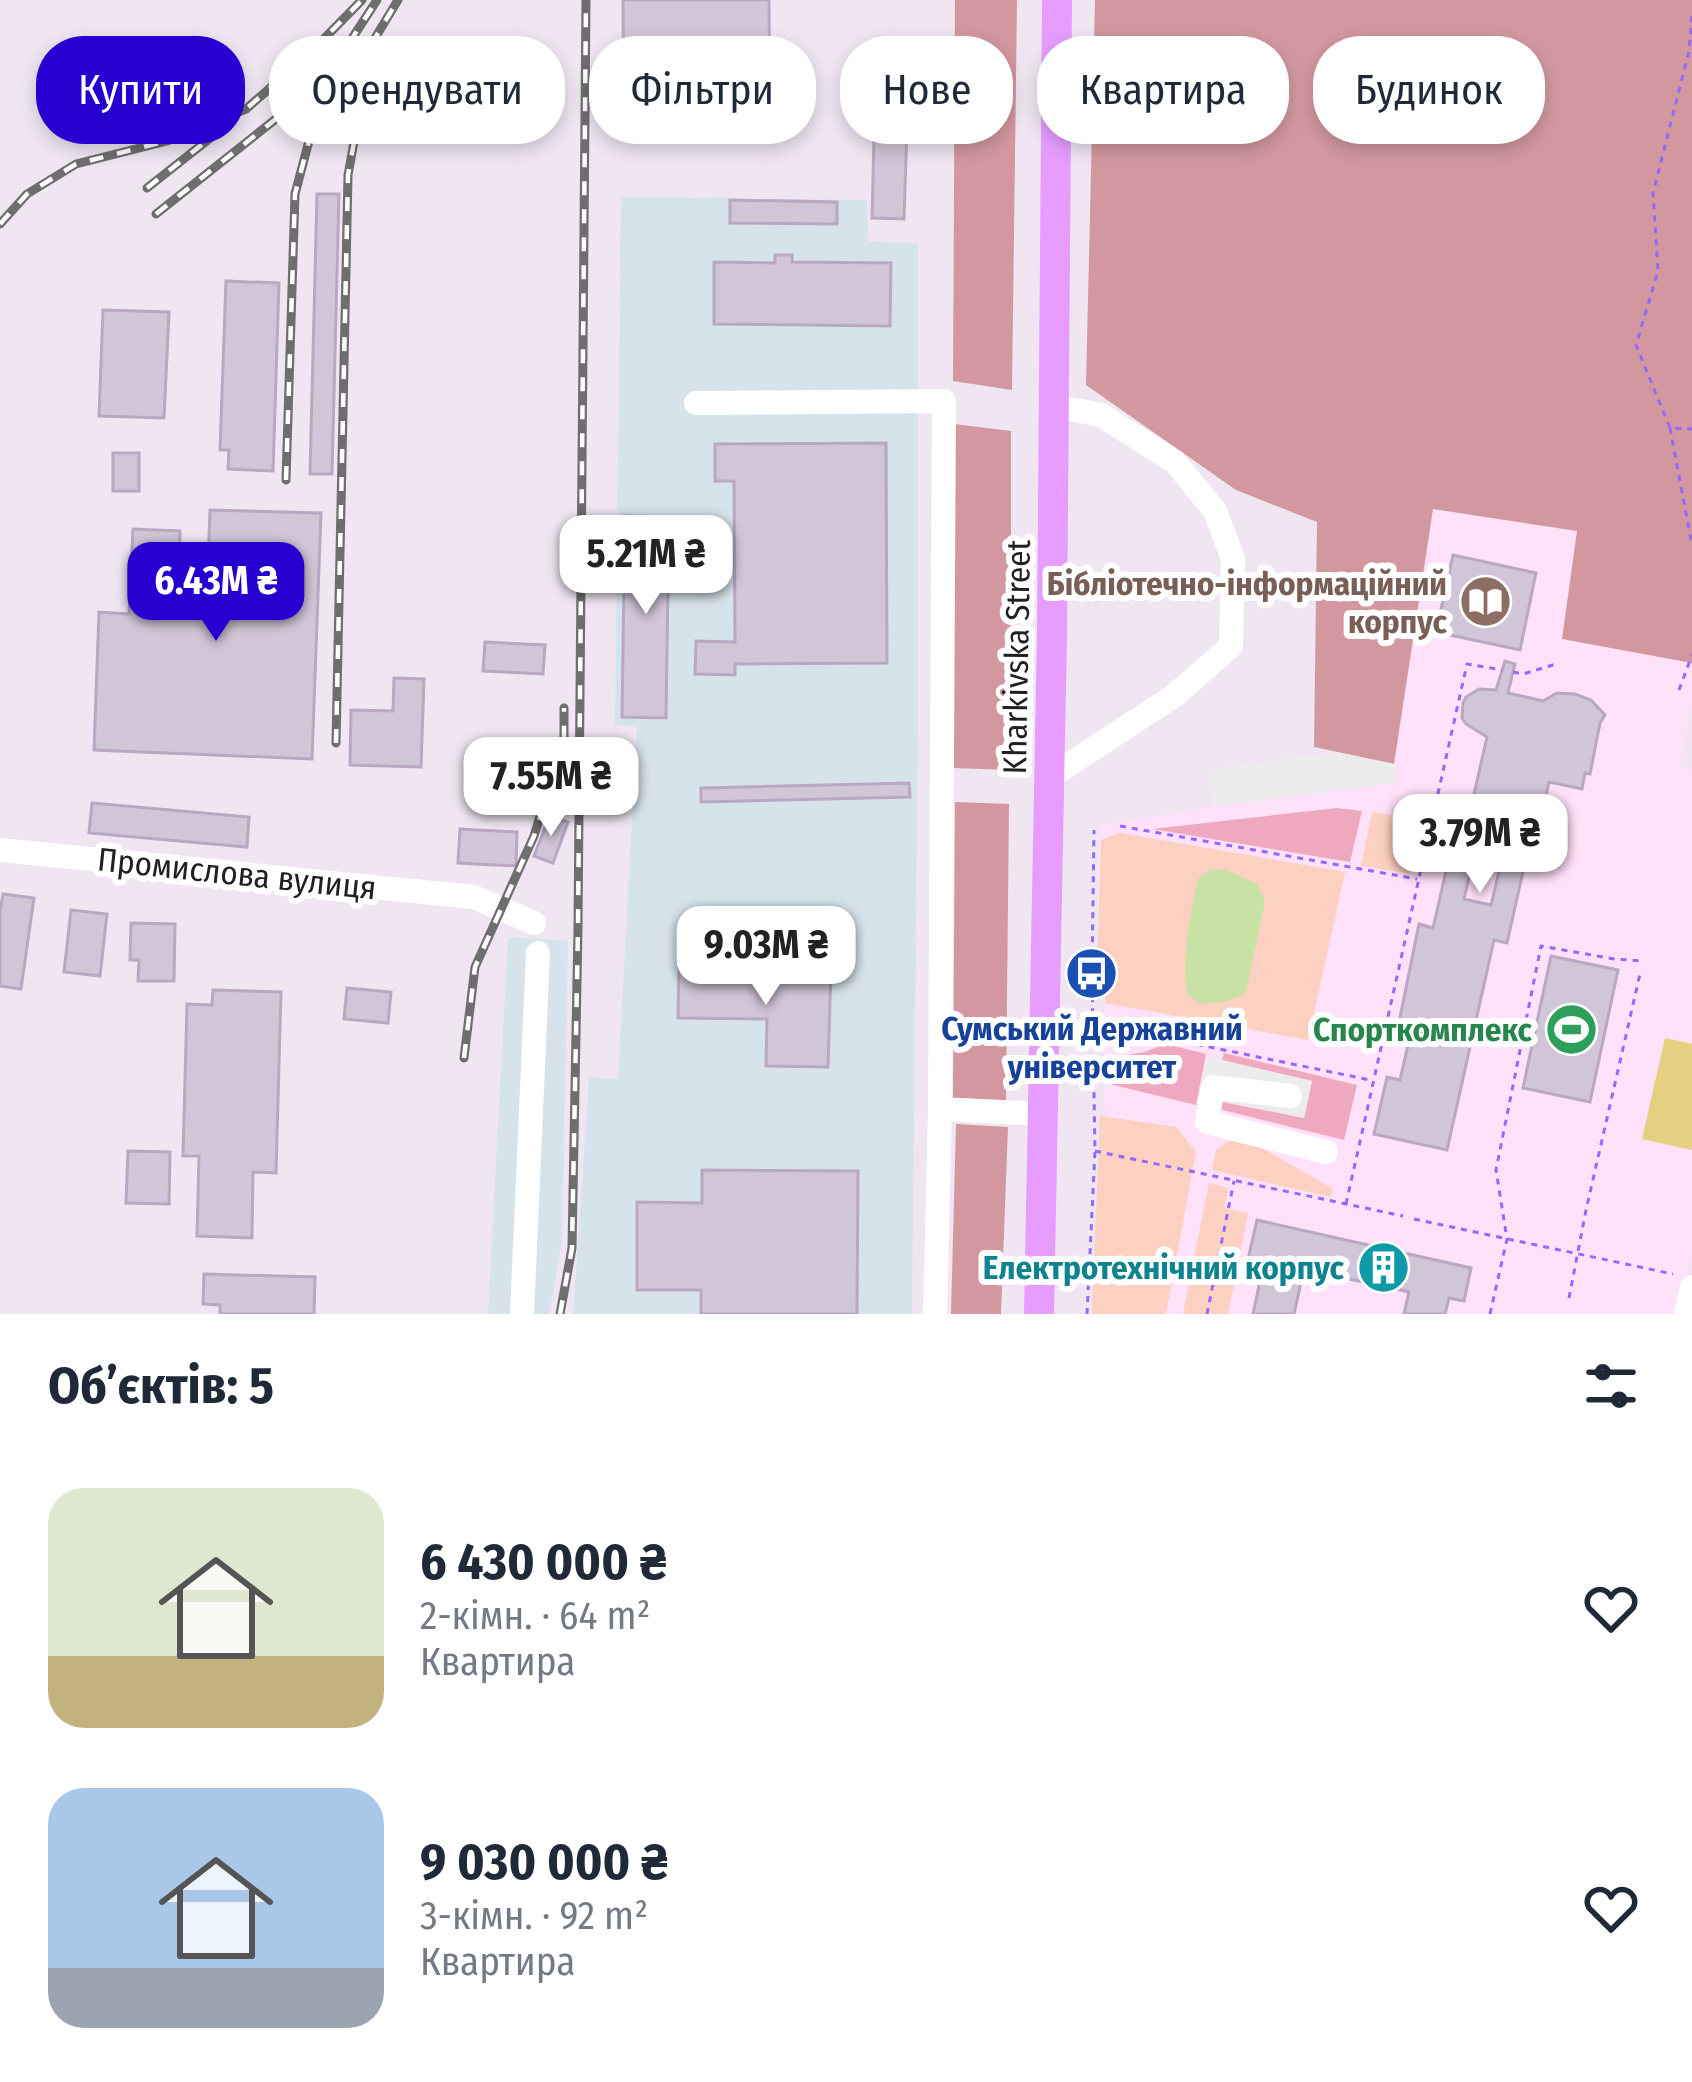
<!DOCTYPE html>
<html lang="uk">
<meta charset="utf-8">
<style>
body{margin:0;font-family:"Fira Sans Condensed",sans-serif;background:#f6f6f7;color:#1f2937;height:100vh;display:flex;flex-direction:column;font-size:45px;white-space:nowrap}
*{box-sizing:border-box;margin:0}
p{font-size:39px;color:#747a83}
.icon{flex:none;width:66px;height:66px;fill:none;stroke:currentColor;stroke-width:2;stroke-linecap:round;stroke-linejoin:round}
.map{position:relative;height:1314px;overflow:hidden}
.details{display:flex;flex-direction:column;background:#fff;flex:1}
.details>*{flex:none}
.hud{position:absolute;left:36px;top:36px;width:1620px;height:108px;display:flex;gap:24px}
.price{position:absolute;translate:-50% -102px;padding:0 27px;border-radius:24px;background:#fff;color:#222;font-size:39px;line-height:78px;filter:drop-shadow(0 3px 6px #0008)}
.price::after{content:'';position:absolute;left:50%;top:72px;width:36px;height:27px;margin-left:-18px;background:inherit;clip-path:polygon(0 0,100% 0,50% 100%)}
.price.on{background:#2600d0;color:#fff}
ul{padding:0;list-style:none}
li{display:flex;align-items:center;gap:36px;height:300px;padding:0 48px}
li span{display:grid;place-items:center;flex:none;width:336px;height:240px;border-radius:36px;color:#555}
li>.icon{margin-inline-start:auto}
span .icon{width:144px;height:144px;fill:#fffc;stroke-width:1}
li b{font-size:51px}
h2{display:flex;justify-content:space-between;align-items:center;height:144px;padding:0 48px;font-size:51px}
.chip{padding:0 42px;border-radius:48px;background:#fff;box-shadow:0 6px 18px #0003;font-size:42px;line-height:108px}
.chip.on{background:#2600d0;color:#fff}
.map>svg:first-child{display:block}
.industrial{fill:#d7e3ea}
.education{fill:#ffe1fa}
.grass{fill:#eea9be}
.forest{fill:#d3989f}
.park{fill:#fdd1c1}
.pitch{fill:#e4d080}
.parking{fill:#ececec}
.water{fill:#c8e1a4}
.building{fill:#d1c6d8;stroke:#b9a7c4;stroke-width:3;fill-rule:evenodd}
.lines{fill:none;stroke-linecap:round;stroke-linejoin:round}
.path{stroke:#9469ff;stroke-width:3;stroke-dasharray:6 6;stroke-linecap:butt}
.minor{stroke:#fff;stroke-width:24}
.major{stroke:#e69dff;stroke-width:30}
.rail-casing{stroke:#6e6e6e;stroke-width:9}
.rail{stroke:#fff;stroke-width:4.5;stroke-dasharray:14;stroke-linecap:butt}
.labels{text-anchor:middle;stroke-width:12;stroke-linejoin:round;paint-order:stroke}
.education-label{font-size:33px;font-weight:bold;fill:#785e54;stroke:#fff;text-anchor:end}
.street-label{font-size:33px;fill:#202020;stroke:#fff}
.transit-label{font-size:33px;font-weight:bold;fill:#164399;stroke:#fff}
.leisure-label{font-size:33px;font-weight:bold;fill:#27864d;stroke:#fff;text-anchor:end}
.culture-label{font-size:33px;font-weight:bold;fill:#0d838f;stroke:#fff;text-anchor:end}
</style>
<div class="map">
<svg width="1692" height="1314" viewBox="0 0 1692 1314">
<rect width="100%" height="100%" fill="#efe6f1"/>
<g class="industrial">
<polygon points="621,197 867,200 868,241 918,244 918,731 912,1314 573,1314 589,1078 618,1079 637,727 615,725"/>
<polygon points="508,937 568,941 562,1241 549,1314 488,1314"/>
</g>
<polygon class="education" points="1432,509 1577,531 1562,639 1692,663 1692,704 1680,766 1692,769 1692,1256 1679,1314 1097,1314 1105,1164 1104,972 1097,967 1100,825 1213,806 1209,770 1337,752 1394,764"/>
<g class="grass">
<polygon points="1337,808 1362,811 1350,862 1152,829"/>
<polygon points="1166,1044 1206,1054 1196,1105 1105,1083 1105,1059 1144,1052"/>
<polygon points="1224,1053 1357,1085 1344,1140 1211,1107 1222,1102 1304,1118 1312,1081 1222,1060"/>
</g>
<g class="forest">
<polygon points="955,0 1017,0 1012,390 953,381"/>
<polygon points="1095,0 1692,0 1692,663 1562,639 1577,531 1433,509 1394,764 1314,747 1317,522 1236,490 1086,385"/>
<polygon points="954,424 1011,431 1011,770 954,768"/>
<polygon points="955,802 1009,804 1006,1101 953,1098"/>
<polygon points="956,1124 1008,1127 1001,1314 951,1314"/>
</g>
<g class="park">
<polygon points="1372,812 1424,820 1411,874 1361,866"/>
<polygon points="1120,833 1345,872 1308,1040 1105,1003 1104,971 1097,967 1101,840"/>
<polygon points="1100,1116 1176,1127 1196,1152 1166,1314 1092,1314"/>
<polygon points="1229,1141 1250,1141 1333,1189 1331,1197 1212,1170 1216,1150"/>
<polygon points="1209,1183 1228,1188 1224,1208 1248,1213 1228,1314 1183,1314"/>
</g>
<polygon class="pitch" points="1665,1038 1692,1044 1692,1150 1642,1139"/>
<g class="parking">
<polygon points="1337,752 1394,764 1397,783 1214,806 1209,770"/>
<polygon points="1208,1057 1312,1081 1304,1118 1199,1095"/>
</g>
<path class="water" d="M 1210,870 L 1226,870 L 1257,884 L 1265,901 L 1246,993 L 1225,1002 L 1200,1004 L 1187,994 C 1182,955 1189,916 1198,879 Z"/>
<g class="building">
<polygon points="623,0 769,0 770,133 645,133 644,117 624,117"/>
<polygon points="226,47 242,90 137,129 121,86"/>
<polygon points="875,97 908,98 904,219 872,218"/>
<polygon points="317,194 339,194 332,474 310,474"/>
<polygon points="730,200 837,202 837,224 730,223"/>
<polygon points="775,255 792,255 792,262 891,263 890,326 714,324 714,262 775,263"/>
<polygon points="226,281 279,283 273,471 228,469 229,450 220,450"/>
<polygon points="103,310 169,312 164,418 99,416"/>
<polygon points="886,443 887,663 735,664 735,675 695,674 696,641 735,642 734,481 715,481 715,444"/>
<rect x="113" y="453" width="26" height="38"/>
<polygon points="210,510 321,513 312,759 94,750 99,612 129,614 133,529 180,531 177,615 206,616"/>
<polygon points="625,516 669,517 666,718 622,717"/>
<polygon points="1453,555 1536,573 1520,650 1436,632"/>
<polygon points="485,642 545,645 543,674 483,671"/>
<path d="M 1505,661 L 1515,664 L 1508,693 L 1543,701 L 1557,693 L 1575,694 L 1591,700 L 1605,715 L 1600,723 L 1590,774 L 1585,773 L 1582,789 L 1549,782 L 1537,837 L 1531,836 L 1507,943 L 1494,940 L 1447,1150 L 1374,1134 L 1387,1077 L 1400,1080 L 1408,1045 L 1395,1042 L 1419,924 L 1433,928 L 1454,836 L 1464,838 L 1487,737 L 1466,724 L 1462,718 L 1463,703 L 1466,697 L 1479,689 L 1496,690 ZM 1472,865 L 1499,871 L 1491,905 L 1464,899 Z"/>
<polygon points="394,678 424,679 421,767 350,765 351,710 393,711"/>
<polygon points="909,783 910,797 701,802 701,788"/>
<polygon points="92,803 249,817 247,847 89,833"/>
<polygon points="550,815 568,822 553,863 534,856"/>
<polygon points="460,829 517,832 516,866 458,863"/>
<polygon points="3,894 34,898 21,989 0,986 0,911"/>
<polygon points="71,910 107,914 100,976 64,972"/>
<polygon points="131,923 175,924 174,981 138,981 139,960 130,960"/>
<polygon points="1551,956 1618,970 1590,1102 1523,1088"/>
<polygon points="679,968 831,970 828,1067 766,1066 767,1019 678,1018"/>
<polygon points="347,988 391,992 388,1023 344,1019"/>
<polygon points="213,990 281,992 276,1173 253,1172 252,1238 197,1236 199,1156 183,1156 187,1004 212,1005"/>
<polygon points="128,1151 170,1152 169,1204 126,1203"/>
<polygon points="702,1170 858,1171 857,1314 701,1314 701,1290 637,1290 637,1202 702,1203"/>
<polygon points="1257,1220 1471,1268 1464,1301 1449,1298 1445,1314 1404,1314 1409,1292 1304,1269 1294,1314 1253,1314 1264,1262 1248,1259"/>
<polygon points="204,1274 315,1277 314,1314 220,1314 220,1305 203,1304"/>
</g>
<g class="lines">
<g class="path">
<polyline points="1692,16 1689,51 1653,193 1658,271 1636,345 1670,428 1692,429"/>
<polyline points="1670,428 1692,545"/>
<polyline points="1513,672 1523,674 1556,664"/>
<polyline points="1679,690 1692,655"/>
<polyline points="1120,826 1417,879"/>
<polyline points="1067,973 1092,974"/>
<polyline points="1078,1047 1166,1038 1370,1080"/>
<polyline points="1095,1151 1403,1216"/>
<polyline points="1346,1204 1467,664 1502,670"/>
<polyline points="1414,1219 1673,1274"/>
<polyline points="1569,1298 1586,1210 1640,974"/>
<polyline points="1087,1314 1095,1151 1092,974 1094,830"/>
<polyline points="1207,1314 1234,1181"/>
<polyline points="1490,1314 1507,1239 1496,1170 1541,946 1614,959 1644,961"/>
</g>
<g class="minor">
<polyline points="696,403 944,401 940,1109"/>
<polyline points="1050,777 1174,696 1231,646 1233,559 1215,511 1175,462 1101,415 1054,406"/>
<polyline points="0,850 474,897 534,923"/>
<polyline points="1290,1096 1213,1087 1207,1122 1326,1152"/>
<polyline points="522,1314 538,953"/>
<polyline points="935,1314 940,1109 1044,1114"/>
<polyline points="1686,1314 1692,1287"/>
</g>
<polyline class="major" points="1039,1314 1052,634 1057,0"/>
<defs>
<g id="rail">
<polyline points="147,188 223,128"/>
<polyline points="156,214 325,80"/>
<polyline points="0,224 27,194 76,164 167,141 246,109 309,54 362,0"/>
<polyline points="286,480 295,194 325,80 377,0"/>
<polyline points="336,743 348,175 372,43 398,0"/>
<polyline points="464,1058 475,967 534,836 564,738 564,708"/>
<polyline points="560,1314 572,1248 578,927 586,0"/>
</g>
</defs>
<use href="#rail" class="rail-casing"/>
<use href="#rail" class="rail"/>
</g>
<defs>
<symbol id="library-disc" viewBox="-11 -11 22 22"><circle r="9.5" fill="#8d6e63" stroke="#fff"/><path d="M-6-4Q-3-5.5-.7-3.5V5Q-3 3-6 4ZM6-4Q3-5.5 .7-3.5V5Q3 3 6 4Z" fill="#fff"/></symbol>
<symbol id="bus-disc" viewBox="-11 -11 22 22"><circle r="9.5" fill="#1a4fb4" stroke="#fff"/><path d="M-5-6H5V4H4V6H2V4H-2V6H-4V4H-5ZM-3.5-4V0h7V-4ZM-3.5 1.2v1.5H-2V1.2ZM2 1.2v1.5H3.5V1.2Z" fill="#fff"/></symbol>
<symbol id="stadium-disc" viewBox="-11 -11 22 22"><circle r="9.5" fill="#2e9e5b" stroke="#fff"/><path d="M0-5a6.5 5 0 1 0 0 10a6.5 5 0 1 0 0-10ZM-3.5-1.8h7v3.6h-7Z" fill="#fff"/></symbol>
<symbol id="building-disc" viewBox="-11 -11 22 22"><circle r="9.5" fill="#0f9aa8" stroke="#fff"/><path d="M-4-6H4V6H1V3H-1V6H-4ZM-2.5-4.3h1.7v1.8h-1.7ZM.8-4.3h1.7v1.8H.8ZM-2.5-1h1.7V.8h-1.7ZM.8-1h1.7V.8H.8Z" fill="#fff"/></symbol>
</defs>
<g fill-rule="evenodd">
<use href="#library-disc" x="1456" y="572" width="59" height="59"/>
<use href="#bus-disc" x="1062" y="944" width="59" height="59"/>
<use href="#stadium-disc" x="1542" y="1000" width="59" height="59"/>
<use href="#building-disc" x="1354" y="1238" width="59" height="59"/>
</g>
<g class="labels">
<g class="education-label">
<text x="1447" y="595">Бібліотечно-інформаційний<tspan x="1447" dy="38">корпус</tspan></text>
</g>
<g class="street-label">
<text transform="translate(1016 657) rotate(-89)" y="12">Kharkivska Street</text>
<text transform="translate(237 873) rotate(6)" y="12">Промислова вулиця</text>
</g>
<g class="transit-label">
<text x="1092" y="1040">Сумський Державний<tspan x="1092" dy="38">університет</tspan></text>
</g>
<g class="leisure-label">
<text x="1532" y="1041">Спорткомплекс</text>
</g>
<g class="culture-label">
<text x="1344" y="1279">Електротехнічний корпус</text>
</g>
</g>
</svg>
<b class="price" style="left:646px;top:617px">5.21M ₴</b>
<b class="price on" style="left:216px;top:644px">6.43M ₴</b>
<b class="price" style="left:551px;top:839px">7.55M ₴</b>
<b class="price" style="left:1480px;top:896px">3.79M ₴</b>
<b class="price" style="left:766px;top:1008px">9.03M ₴</b>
<div class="hud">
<a class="chip on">Купити</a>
<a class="chip">Орендувати</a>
<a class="chip">Фільтри</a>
<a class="chip">Нове</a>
<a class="chip">Квартира</a>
<a class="chip">Будинок</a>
</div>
</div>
<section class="details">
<h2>Об’єктів: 5<svg class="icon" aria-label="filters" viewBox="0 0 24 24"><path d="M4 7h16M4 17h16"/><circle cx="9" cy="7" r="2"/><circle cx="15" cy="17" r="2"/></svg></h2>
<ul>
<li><span style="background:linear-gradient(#dfe7d0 70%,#c2b280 0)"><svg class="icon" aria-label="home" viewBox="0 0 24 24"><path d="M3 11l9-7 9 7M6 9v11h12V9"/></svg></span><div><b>6 430 000 ₴</b><p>2-кімн. · 64 m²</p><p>Квартира</p></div><svg class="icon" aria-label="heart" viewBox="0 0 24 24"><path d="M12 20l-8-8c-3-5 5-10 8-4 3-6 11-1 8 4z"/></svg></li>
<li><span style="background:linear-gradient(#a9c7e8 75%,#9aa5b1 0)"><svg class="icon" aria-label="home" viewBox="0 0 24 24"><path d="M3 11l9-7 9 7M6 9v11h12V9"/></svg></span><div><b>9 030 000 ₴</b><p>3-кімн. · 92 m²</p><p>Квартира</p></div><svg class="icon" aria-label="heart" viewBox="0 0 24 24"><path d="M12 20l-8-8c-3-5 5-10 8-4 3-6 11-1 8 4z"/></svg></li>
</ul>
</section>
